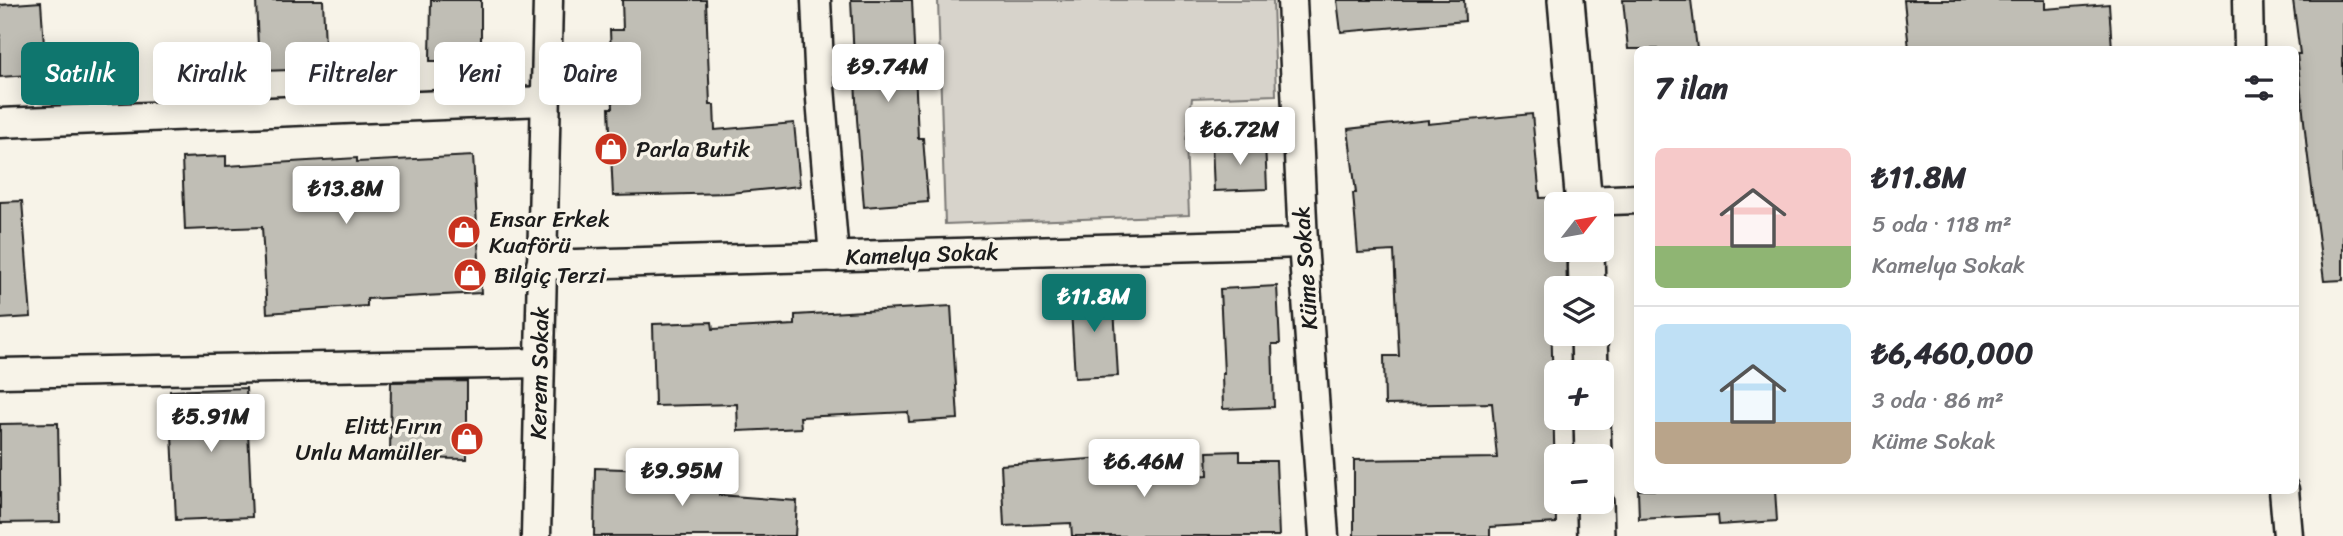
<!DOCTYPE html>
<html lang="tr">
<meta charset="utf-8">
<style>
body{margin:0;font-family:Sriracha,sans-serif;background:#f7f7f7;color:#2b2b33;height:100vh;display:flex;flex-direction:column;font-size:26px;white-space:nowrap}
*{box-sizing:border-box;margin:0}
p{font-size:23px;color:#7c7c81}
.icon{flex:none;width:38px;height:38px;fill:none;stroke:currentColor;stroke-width:2;stroke-linecap:round;stroke-linejoin:round}
.map{position:relative;flex:1;overflow:hidden}
.sheet{position:absolute;left:1634px;top:46px;width:665px;height:448px;display:flex;flex-direction:column;background:#fff;border-radius:10px;box-shadow:0 4px 18px #0003}
.sheet>*{flex:none}
.banner{position:absolute;left:21px;top:42px;width:665px;height:63px;display:flex;gap:14px}
.needle{width:46px;rotate:59deg}
.fabs{position:absolute;left:1544px;top:192px;display:grid;gap:14px}
.fabs a{display:grid;place-items:center;width:70px;height:70px;border-radius:10px;background:#fff;box-shadow:0 4px 18px #0003;font-size:35px}
.price{position:absolute;translate:-50% -60px;padding:0 16px;border-radius:7px;background:#fff;color:#222;font-size:23px;line-height:46px;filter:drop-shadow(0 2px 4px #0008)}
.price::after{content:'';position:absolute;left:50%;top:42px;width:21px;height:16px;margin-left:-10px;background:inherit;clip-path:polygon(0 0,100% 0,50% 100%)}
.price.current{background:#0f766e;color:#fff}
ul{padding:0;list-style:none}
li{display:flex;align-items:center;gap:21px;height:175px;padding:0 21px}
li+li{border-top:2px solid #e1e1e2}
li span{display:grid;place-items:center;flex:none;width:196px;height:140px;border-radius:10px;color:#555}
li>.icon{margin-inline-start:auto}
span .icon{width:84px;height:84px;fill:#fffc;stroke-width:1}
li b{font-size:30px}
h2{display:flex;justify-content:space-between;align-items:center;height:84px;padding:0 21px;font-size:30px}
.pill{padding:0 24px;border-radius:10px;background:#fff;box-shadow:0 4px 18px #0003;font-size:24px;line-height:63px}
.pill.current{background:#0f766e;color:#fff}
.map>svg:first-child{display:block}
.green{fill:#d7d3cb;stroke:#7a7874;stroke-width:2}
.building{fill:#c0beb5;stroke:#1c1c1c;stroke-width:2}
.lines{fill:none;stroke-linecap:round;stroke-linejoin:round}
.minor-casing{stroke:#1c1c1c;stroke-width:33}
.tertiary-casing{stroke:#1c1c1c;stroke-width:40}
.minor{stroke:#f7f3e8;stroke-width:28}
.tertiary{stroke:#f7f3e8;stroke-width:35}
.labels{text-anchor:middle;stroke-width:7;stroke-linejoin:round;paint-order:stroke}
.poi-label{font-size:23px;fill:#1c1c1c;stroke:#f7f3e8;text-anchor:start}
.street-label{font-size:23px;fill:#1c1c1c;stroke:#f7f3e8}
</style>
<div class="map">
<svg width="2343" height="536" viewBox="0 0 2343 536">
<rect width="100%" height="100%" fill="#f7f3e8"/>
<filter id="ink" filterUnits="userSpaceOnUse"><feTurbulence type="fractalNoise" baseFrequency=".0143" numOctaves="2"/><feDisplacementMap in="SourceGraphic" scale="14" xChannelSelector="R" yChannelSelector="G"/><feConvolveMatrix kernelMatrix="1 2 1 2 8 2 1 2 1" color-interpolation-filters="sRGB"/></filter>
<g filter="url(#ink)">
<polygon class="green" points="938,0 1273,0 1276,95 1192,98 1186,141 1189,215 945,224"/>
<g class="building">
<polygon points="256,0 323,0 326,69 259,71"/>
<polygon points="431,0 481,0 481,61 430,61"/>
<polygon points="622,0 706,0 710,105 714,105 715,130 794,123 800,186 729,193 613,196 609,108 613,108 610,30 623,30"/>
<polygon points="851,0 912,0 918,138 923,138 928,202 864,207 857,119"/>
<polygon points="1337,0 1464,0 1465,21 1341,32"/>
<polygon points="1623,0 1691,0 1697,49 1628,49"/>
<polygon points="1904,0 2045,0 2045,9 2109,4 2112,49 1909,49"/>
<polygon points="2293,0 2343,0 2343,280 2324,281 2307,150 2297,54 2300,54"/>
<polygon points="41,2 46,74 0,77 0,5"/>
<polygon points="1532,114 1540,198 1563,197 1564,205 1556,205 1556,250 1566,250 1567,289 1556,289 1556,311 1551,311 1556,523 1490,527 1490,536 1354,536 1354,460 1497,458 1492,403 1385,405 1384,356 1399,356 1394,251 1358,253 1353,193 1356,193 1348,129 1428,120 1428,124"/>
<polygon points="1265,142 1267,189 1214,191 1212,144"/>
<polygon points="226,156 226,166 357,158 357,162 473,156 481,293 367,299 367,306 267,313 262,227 185,230 182,158"/>
<polygon points="22,201 31,317 0,319 0,202"/>
<polygon points="1277,286 1280,344 1272,344 1274,407 1223,409 1222,374 1224,374 1220,289"/>
<polygon points="1113,290 1118,376 1075,378 1070,292"/>
<polygon points="951,306 958,419 909,422 908,412 800,417 801,428 738,431 737,404 655,406 653,324 712,322 713,329 795,325 795,315"/>
<polygon points="467,381 467,459 390,458 391,382"/>
<polygon points="246,388 252,517 176,520 170,391"/>
<polygon points="58,423 60,522 0,523 0,424"/>
<polygon points="1240,451 1240,461 1276,461 1279,536 1072,536 1071,523 1004,526 1001,465 1120,457 1122,480 1208,475 1207,452"/>
<polygon points="595,468 652,470 652,477 719,479 719,495 797,501 795,536 594,536"/>
<polygon points="1638,490 1775,490 1777,521 1719,525 1718,515 1639,519"/>
</g>
<g class="lines">
<defs>
<g id="minor">
<polyline points="816,0 820,87 834,257"/>
<polyline points="1292,0 1303,243 1324,536"/>
<polyline points="2248,0 2249,49"/>
<polyline points="0,123 545,101"/>
<polyline points="1584,201 1638,199"/>
<polyline points="541,265 1303,243"/>
<polyline points="0,373 539,363"/>
<polyline points="2284,490 2288,536"/>
<polyline points="536,536 548,0"/>
</g>
<g id="tertiary">
<polyline points="1566,0 1584,205"/>
<polyline points="1586,250 1587,289"/>
<polyline points="1589,334 1590,373"/>
<polyline points="1592,418 1593,457"/>
<polyline points="1595,502 1596,536"/>
</g>
</defs>
<use href="#minor" class="minor-casing"/>
<use href="#tertiary" class="tertiary-casing"/>
<use href="#minor" class="minor"/>
<use href="#tertiary" class="tertiary"/>
</g>
</g>
<defs>
<symbol id="shop-disc" viewBox="-11 -11 22 22"><circle r="9.5" fill="#c8321e" stroke="#f7f3e8"/><path d="M-5-2.5h2.3a2.7 3.5 0 0 1 5.4 0H5L5.5 6h-11ZM-1.5-2.5h3a1.5 2.3 0 0 0-3 0Z" fill="#fff"/></symbol>
</defs>
<g fill-rule="evenodd">
<use href="#shop-disc" x="592" y="130" width="38" height="38"/>
<use href="#shop-disc" x="445" y="213" width="38" height="38"/>
<use href="#shop-disc" x="451" y="256" width="38" height="38"/>
<use href="#shop-disc" x="448" y="420" width="38" height="38"/>
</g>
<g class="labels">
<g class="poi-label">
<text x="636" y="157">Parla Butik</text>
<text x="489" y="227">Ensar Erkek<tspan x="489" dy="26">Kuaförü</tspan></text>
<text x="494" y="283">Bilgiç Terzi</text>
<text x="442" y="434" text-anchor="end">Elitt Fırın<tspan x="442" dy="26">Unlu Mamüller</tspan></text>
</g>
<g class="street-label">
<text transform="translate(922 254) rotate(-2)" y="8">Kamelya Sokak</text>
<text transform="translate(1305 268) rotate(-94)" y="8">Küme Sokak</text>
<text transform="translate(539 373) rotate(-89)" y="8">Kerem Sokak</text>
</g>
</g>
</svg>
<div class="fabs">
<a><svg class="needle" viewBox="-14 -14 28 28"><path d="M0-13l5 13h-10z" fill="#e53935"/><path d="M0 13l5-13h-10z" fill="#7c7c81"/></svg></a>
<a><svg class="icon" aria-label="layers" viewBox="0 0 24 24"><path d="M12 4l9 5-9 5-9-5zM3 14l9 5 9-5"/></svg></a>
<a>+</a>
<a>−</a>
</div>
<b class="price" style="left:888px;top:104px">₺9.74M</b>
<b class="price" style="left:1240px;top:167px">₺6.72M</b>
<b class="price" style="left:346px;top:226px">₺13.8M</b>
<b class="price current" style="left:1094px;top:334px">₺11.8M</b>
<b class="price" style="left:211px;top:454px">₺5.91M</b>
<b class="price" style="left:1144px;top:499px">₺6.46M</b>
<b class="price" style="left:682px;top:508px">₺9.95M</b>
<div class="banner">
<a class="pill current">Satılık</a>
<a class="pill">Kiralık</a>
<a class="pill">Filtreler</a>
<a class="pill">Yeni</a>
<a class="pill">Daire</a>
</div>
<section class="sheet">
<h2>7 ilan<svg class="icon" aria-label="filters" viewBox="0 0 24 24"><path d="M4 7h16M4 17h16"/><circle cx="9" cy="7" r="2"/><circle cx="15" cy="17" r="2"/></svg></h2>
<ul>
<li><span style="background:linear-gradient(#f6c9c9 70%,#8fb573 0)"><svg class="icon" aria-label="home" viewBox="0 0 24 24"><path d="M3 11l9-7 9 7M6 9v11h12V9"/></svg></span><div><b>₺11.8M</b><p>5 oda · 118 m²</p><p>Kamelya Sokak</p></div></li>
<li><span style="background:linear-gradient(#bfe0f5 70%,#b9a48a 0)"><svg class="icon" aria-label="home" viewBox="0 0 24 24"><path d="M3 11l9-7 9 7M6 9v11h12V9"/></svg></span><div><b>₺6,460,000</b><p>3 oda · 86 m²</p><p>Küme Sokak</p></div></li>
</ul>
</section>
</div>
